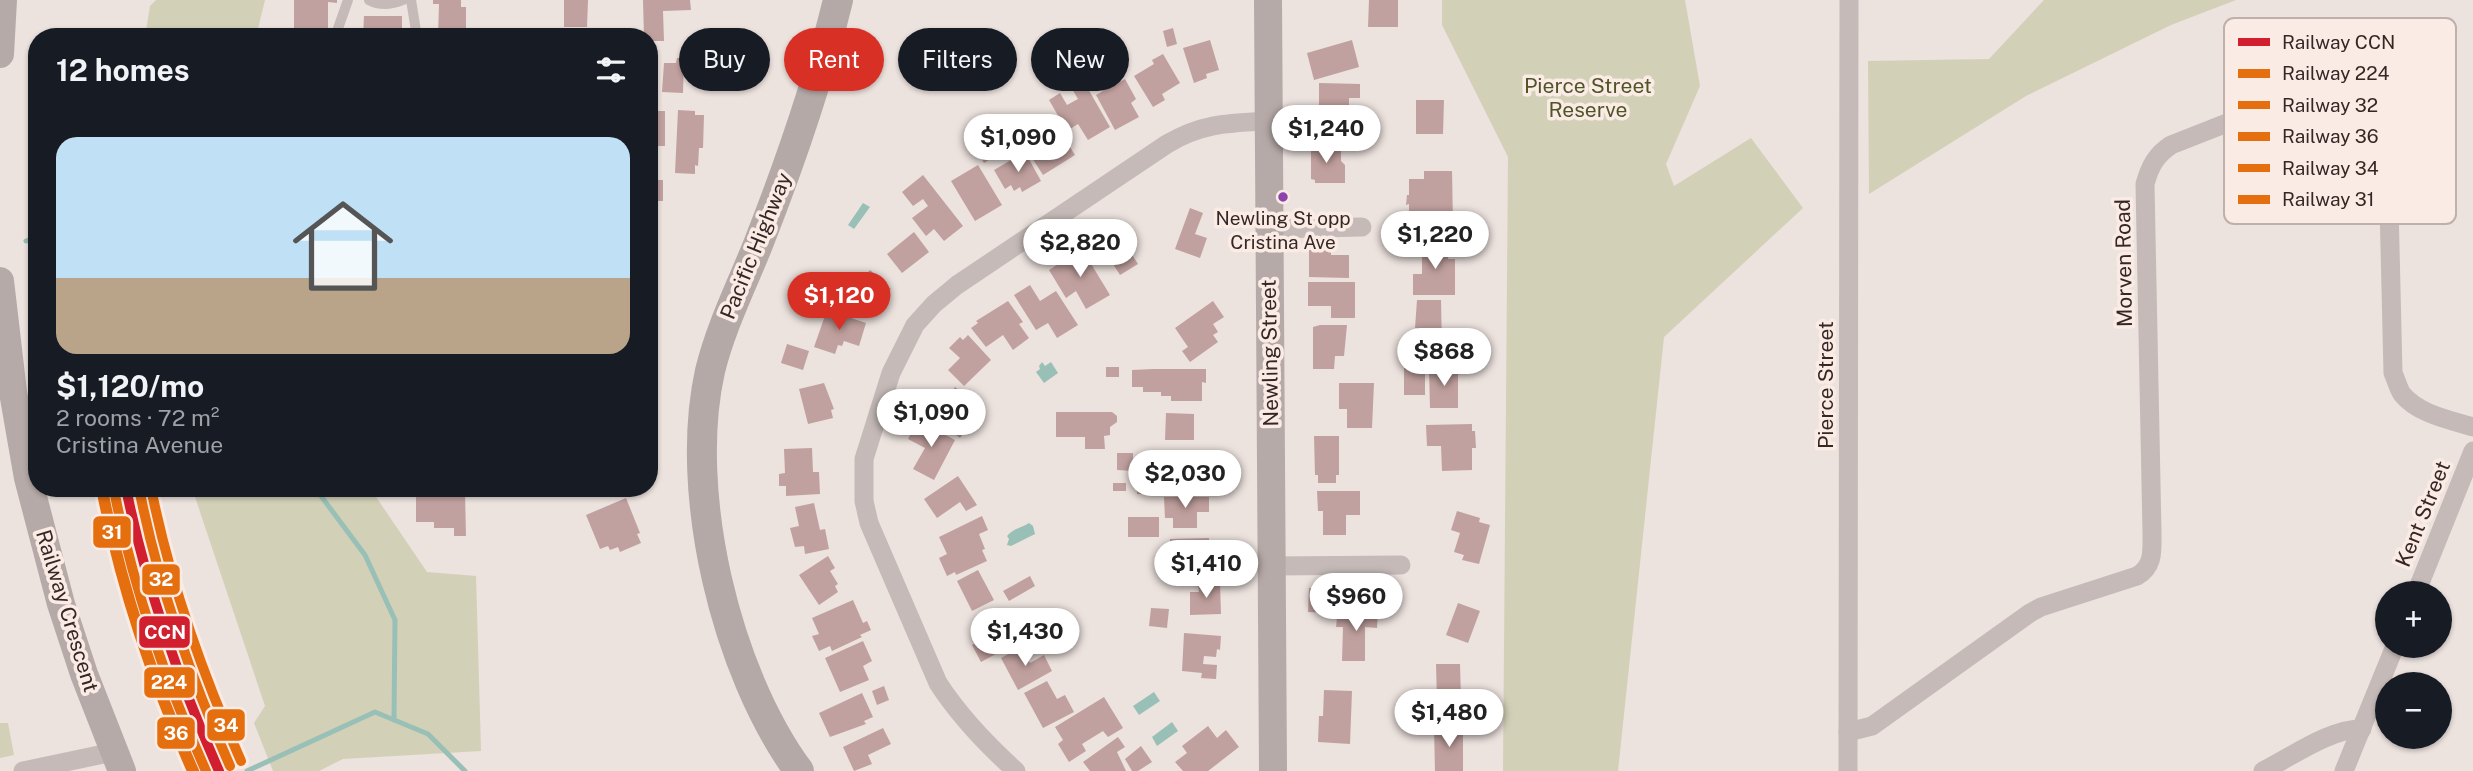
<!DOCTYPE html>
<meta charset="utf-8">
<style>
body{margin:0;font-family:"Public Sans",sans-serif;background:#20242c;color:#f1f3f6;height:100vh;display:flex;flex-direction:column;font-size:26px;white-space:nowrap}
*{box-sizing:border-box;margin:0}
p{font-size:23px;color:#9ea1a6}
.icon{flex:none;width:38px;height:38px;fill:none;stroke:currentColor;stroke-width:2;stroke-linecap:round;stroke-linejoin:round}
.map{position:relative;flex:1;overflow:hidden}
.side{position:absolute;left:28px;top:28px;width:630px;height:469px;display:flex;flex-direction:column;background:#171b24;border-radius:28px;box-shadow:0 2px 5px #0004}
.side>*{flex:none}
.banner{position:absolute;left:679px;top:28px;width:665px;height:63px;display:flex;gap:14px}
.fabs{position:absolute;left:2375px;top:581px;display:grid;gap:14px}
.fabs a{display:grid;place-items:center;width:77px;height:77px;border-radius:50%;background:#171b24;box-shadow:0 2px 5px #0004;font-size:35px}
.price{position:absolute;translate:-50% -60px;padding:0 16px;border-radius:24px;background:#fff;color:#222;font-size:23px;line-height:46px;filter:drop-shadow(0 2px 4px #0008)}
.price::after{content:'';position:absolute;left:50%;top:42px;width:21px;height:16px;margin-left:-10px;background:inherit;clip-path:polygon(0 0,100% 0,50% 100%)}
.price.current{background:#d93025;color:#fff}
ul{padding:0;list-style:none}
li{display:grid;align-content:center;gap:14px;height:371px;padding:0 28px}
li span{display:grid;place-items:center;height:217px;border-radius:21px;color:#555}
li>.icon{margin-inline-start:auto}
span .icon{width:126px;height:126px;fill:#fffc;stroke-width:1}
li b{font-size:30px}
h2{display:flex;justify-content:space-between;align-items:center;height:84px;padding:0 28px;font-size:30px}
.tag{padding:0 24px;border-radius:32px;background:#171b24;box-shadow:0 2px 5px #0004;font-size:24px;line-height:63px}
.tag.current{background:#d93025;color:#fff}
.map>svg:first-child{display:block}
.green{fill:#d3d0b8}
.water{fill:#99c0b6}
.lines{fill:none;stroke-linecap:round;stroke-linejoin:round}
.stream{stroke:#99c0b6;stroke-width:5}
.building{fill:#c1a19f}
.lane{stroke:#c5bab8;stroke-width:10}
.street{stroke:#c5bab8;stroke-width:19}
.secondary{stroke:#b6aaa8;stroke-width:28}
.primary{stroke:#b4a9a7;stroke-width:30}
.rail-1-casing{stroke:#faebe5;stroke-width:16}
.rail-2-casing{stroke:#faebe5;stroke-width:16}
.rail-3-casing{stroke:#faebe5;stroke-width:16}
.rail-4-casing{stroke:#faebe5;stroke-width:16}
.rail-5-casing{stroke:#faebe5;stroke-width:16}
.rail-6-casing{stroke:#faebe5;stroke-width:16}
.rail-1{stroke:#d11f2f;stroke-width:10}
.rail-2{stroke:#e56e0f;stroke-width:10}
.rail-3{stroke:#e56e0f;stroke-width:10}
.rail-4{stroke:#e56e0f;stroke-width:10}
.rail-5{stroke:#e56e0f;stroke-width:10}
.rail-6{stroke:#e56e0f;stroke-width:10}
.bus-dot{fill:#8e44ad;stroke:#faebe5;stroke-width:2.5}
.labels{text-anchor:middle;stroke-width:7;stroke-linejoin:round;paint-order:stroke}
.bus-label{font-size:19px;fill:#362726;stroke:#faebe5}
.park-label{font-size:21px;fill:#505528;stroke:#faebe5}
.street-label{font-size:21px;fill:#362726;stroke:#faebe5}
.key{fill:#faebe5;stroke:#bfb0ac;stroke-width:2}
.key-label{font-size:19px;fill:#362726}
.line-badge{stroke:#faebe5;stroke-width:2.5}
.badge-label{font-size:19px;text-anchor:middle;font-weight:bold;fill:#fff}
</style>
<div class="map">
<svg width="2473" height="771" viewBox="0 0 2473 771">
<rect width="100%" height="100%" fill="#ece2de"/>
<g class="green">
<polygon points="156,0 265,0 256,37 145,37 150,6"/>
<polygon points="1442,0 1685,0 1700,86 1666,164 1674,186 1751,138 1803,208 1664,337 1618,771 1503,771 1508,157 1442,25"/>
<polygon points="2044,0 2236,0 2171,25 2026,96 1869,194 1868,61 1989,59"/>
<polygon points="192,488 370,488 427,572 476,576 481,751 343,759 319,771 273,771 254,723 265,706"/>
<polygon points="0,723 8,723 14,755 0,758"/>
</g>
<g class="water">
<polygon points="863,203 870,207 854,229 848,225"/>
<polygon points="1042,362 1045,366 1051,362 1058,373 1044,383 1036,372 1040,369 1039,366"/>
<path d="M 1029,523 L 1033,526 L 1035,534 L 1011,546 L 1007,545 L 1009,539 L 1007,536 C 1014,528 1021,528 1029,523 Z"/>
<polygon points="1154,692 1160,701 1139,715 1133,706"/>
<polygon points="1172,722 1178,731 1157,746 1152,737"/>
</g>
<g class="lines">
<g class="stream">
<polyline points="26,241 37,237"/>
<polyline points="315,488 365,555 395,620 394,720"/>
<polyline points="247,771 375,712 428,734 465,771"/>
</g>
</g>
<g class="building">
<polygon points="294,0 337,0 337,3 328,2 328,31 321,31 321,37 288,37 288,28 294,28"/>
<polygon points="433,0 461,0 461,7 466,7 466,37 438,37 439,4 433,4"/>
<polygon points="564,0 588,0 587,27 564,27"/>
<polygon points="643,0 690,0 691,10 663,11 664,41 649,41 649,37 644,37"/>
<polygon points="1369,0 1398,0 1398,27 1368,27"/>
<polygon points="364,16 402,16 402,37 363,37"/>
<polygon points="1173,28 1177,44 1167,47 1163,31"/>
<polygon points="1210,40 1219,70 1206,74 1207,78 1194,83 1183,48"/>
<polygon points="1352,40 1359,67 1314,80 1307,53"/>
<polygon points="649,45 657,46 657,66 649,65"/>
<polygon points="1163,54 1180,83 1162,94 1165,100 1153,107 1134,76 1154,64 1152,60"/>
<polygon points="677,58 684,58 683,93 662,92 664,63 676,63"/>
<polygon points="1125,79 1136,99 1131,103 1139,117 1115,130 1096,95"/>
<polygon points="1083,80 1110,127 1088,140 1078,124 1067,131 1049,100 1060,93 1067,105 1078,99 1071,87"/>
<polygon points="1319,83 1360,84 1360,98 1349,98 1349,120 1347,120 1346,136 1326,136 1323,107 1319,107"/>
<polygon points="1416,100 1444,100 1443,134 1416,134"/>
<polygon points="678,110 695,111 695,115 704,115 703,148 699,148 698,166 695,165 695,174 675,173"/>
<rect x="649" y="111" width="16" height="35"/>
<polygon points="1061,133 1075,155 1043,175 1029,153"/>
<polygon points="985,137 995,156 984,163 973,144"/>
<polygon points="1311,142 1328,142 1328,151 1341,151 1341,161 1345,165 1345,183 1315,183 1315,180 1311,179"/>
<polygon points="1025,152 1041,181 1022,192 1020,187 1014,191 1011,185 1005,189 994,170"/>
<polygon points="978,165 1002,205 975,221 951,181"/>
<polygon points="1424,171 1452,171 1453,223 1409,224 1409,204 1406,205 1407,195 1409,195 1409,179 1424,179"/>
<polygon points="923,175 963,226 944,241 934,229 926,236 912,218 928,206 923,199 913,206 902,192"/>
<rect x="649" y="180" width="14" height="21"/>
<polygon points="1190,208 1203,213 1195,234 1207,238 1200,258 1175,249"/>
<polygon points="1117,231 1138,264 1120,275 1099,242"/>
<polygon points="914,232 929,252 902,273 887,254"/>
<polygon points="1422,241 1448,241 1448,259 1455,259 1455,295 1413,295 1413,274 1422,274"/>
<polygon points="1082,249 1110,295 1086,309 1076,291 1066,298 1049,270"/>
<polygon points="1309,250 1331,250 1331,255 1349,255 1349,278 1309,277"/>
<polygon points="870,270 891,289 868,315 850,298 852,296 849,293"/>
<polygon points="1308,282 1355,282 1355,318 1331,318 1331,306 1308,306"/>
<polygon points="1030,285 1040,301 1056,291 1078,325 1057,338 1048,323 1036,330 1014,295"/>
<polygon points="1417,300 1441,300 1442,347 1417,347 1417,328 1415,328"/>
<polygon points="1008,301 1023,322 1019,324 1029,338 1013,350 1003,335 986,347 971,328 978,323 976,321"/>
<polygon points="1213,301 1224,317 1213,324 1218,332 1213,335 1218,342 1190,362 1182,351 1188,347 1175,328"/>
<polygon points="827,310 866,323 859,346 844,341 842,346 838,345 835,354 814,347"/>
<polygon points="1320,325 1347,325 1344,356 1335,356 1334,369 1313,369 1313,327"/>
<polygon points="968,335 991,360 964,386 948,370 960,358 949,348 960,337 963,340"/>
<polygon points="787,344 809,351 803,370 781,363"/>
<rect x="1106" y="367" width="13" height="10"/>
<rect x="1404" y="368" width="21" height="27"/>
<polygon points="1458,368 1458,408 1430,408 1429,369"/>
<polygon points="1153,369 1206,369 1206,383 1202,382 1202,401 1171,401 1171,396 1161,396 1161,392 1143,392 1143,387 1132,387 1132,370"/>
<polygon points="824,383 834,409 831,410 833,418 808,424 799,389"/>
<polygon points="1339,383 1374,383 1372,428 1347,428 1347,409 1339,409"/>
<polygon points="955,387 978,405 971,414 967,410 956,424 965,431 960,438 952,432 951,434 918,408 932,390 945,400"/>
<polygon points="1056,412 1112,412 1117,416 1117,422 1110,427 1110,435 1104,436 1105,449 1085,449 1085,437 1056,437"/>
<polygon points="1166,413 1194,414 1194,440 1165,440"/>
<polygon points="918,420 955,440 934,480 913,469 925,448 908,439"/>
<polygon points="1472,424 1472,431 1475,431 1476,448 1472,448 1472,470 1442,471 1441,446 1427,446 1426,425"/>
<polygon points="1314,436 1339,436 1339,475 1336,475 1336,483 1318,483 1318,475 1315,475"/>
<polygon points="812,448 813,472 819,472 820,494 786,496 786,486 779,486 779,474 785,473 784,449"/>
<polygon points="1117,453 1133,453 1133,471 1117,470"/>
<polygon points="1139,455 1217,455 1217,474 1221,474 1221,493 1137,494"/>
<polygon points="958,476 977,505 966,511 960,502 937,518 924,499"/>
<rect x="1113" y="483" width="13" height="8"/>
<polygon points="416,488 451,488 451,493 465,493 466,536 454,536 454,528 434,528 434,522 416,522"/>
<rect x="588" y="488" width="27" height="3"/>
<polygon points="1317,491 1360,491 1360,515 1346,515 1346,535 1323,535 1323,511 1318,511"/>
<polygon points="1164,497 1209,497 1209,512 1197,512 1197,528 1173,528 1173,518 1165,518"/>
<polygon points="626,498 640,533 637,534 641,543 620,552 618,547 610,550 608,546 600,549 586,515"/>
<polygon points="814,503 820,530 825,529 829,549 805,554 804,546 795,547 790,528 799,526 795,507"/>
<polygon points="1457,511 1480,518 1479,522 1490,525 1479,564 1462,560 1464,555 1454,552 1460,533 1451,530"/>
<polygon points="982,516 988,530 979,534 985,549 982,550 987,561 956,575 955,572 947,576 939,558 947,554 939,537"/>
<rect x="1128" y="517" width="31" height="20"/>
<polygon points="1209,538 1209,575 1196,575 1196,579 1171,580 1170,563 1179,563 1178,554 1170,554 1170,539"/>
<polygon points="828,556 835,568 830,571 838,584 835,586 838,592 819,605 799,575"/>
<polygon points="978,570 994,600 972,611 957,581"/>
<polygon points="1030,576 1035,586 1009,601 1003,591"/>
<polygon points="1198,584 1220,584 1221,614 1190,615 1190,592 1199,592"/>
<polygon points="1309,588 1328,589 1327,613 1308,612"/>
<polygon points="853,600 863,623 867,621 871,630 860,635 862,637 832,651 830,646 819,651 812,636 819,634 812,618"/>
<polygon points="1458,603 1480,611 1468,643 1446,635"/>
<polygon points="1151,608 1169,609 1167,628 1149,626"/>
<polygon points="1344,610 1378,610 1377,628 1365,627 1365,661 1342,661 1343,627 1336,627 1337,618 1344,618"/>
<polygon points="999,613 1016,643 981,662 972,645 987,636 980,623"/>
<polygon points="1184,633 1221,636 1220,650 1217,649 1216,657 1204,656 1203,664 1217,665 1216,679 1201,678 1202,673 1182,671"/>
<polygon points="863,641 872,661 863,666 869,680 840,692 825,658"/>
<polygon points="1021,647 1030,663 1044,655 1052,671 1018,690 1001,658"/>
<polygon points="1436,664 1460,664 1461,700 1437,701"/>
<polygon points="1047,681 1057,699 1065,695 1074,712 1043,728 1024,693"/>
<polygon points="884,686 889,700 877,705 872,691"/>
<polygon points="1324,690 1352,691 1350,744 1318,742 1319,716 1323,716"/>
<polygon points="862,693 873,717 864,721 866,724 830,737 819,713"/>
<polygon points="1104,697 1123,728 1108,737 1103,731 1082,744 1086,751 1069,762 1058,744 1063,740 1055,727"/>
<polygon points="1208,726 1217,738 1226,730 1239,747 1208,771 1183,771 1175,762 1187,753 1182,746"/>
<polygon points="1434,727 1463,727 1463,771 1435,771"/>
<polygon points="883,728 891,744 868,755 872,764 854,771 843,747"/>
<polygon points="1118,737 1125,747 1117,752 1126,771 1090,771 1083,762"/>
<polygon points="1141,746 1152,762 1138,771 1132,771 1125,759"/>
</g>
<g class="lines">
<g class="lane">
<path d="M 369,0 C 380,6 391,5 403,0"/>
<polyline points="411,0 417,37"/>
<polyline points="335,37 348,0"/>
</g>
<g class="street">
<polyline points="1268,229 1362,227"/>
<polyline points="1272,566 1401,565"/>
<polyline points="2416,593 2473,451"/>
<path d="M 1848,732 L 1872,726 L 2030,613 L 2041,607 L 2137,576 C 2154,566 2152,551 2152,533 L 2145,184 C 2150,166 2156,155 2171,145 L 2344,77 C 2372,77 2380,97 2387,120 L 2393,373 C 2396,379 2398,388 2402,394 C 2418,414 2450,420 2473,427"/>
<polyline points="23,771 113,752"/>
<path d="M 1016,771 C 986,744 960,717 938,683 L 869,523 L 864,501 L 864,459 L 891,373 L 915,325 L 934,304 L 957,285 L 1167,144 C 1202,123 1229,123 1268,121"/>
<polyline points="1848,771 1849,0"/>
<path d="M 2263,771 C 2291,757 2331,728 2362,729"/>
<polyline points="2344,771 2395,646"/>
</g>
<g class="secondary">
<polyline points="1268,0 1273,771"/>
<polyline points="0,54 3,0"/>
<polyline points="0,281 13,392 28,478 61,604 84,674 122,771"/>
</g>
<path class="primary" d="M 799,771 C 726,672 683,492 710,371 C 721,326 742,285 759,242 C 790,163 818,83 838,0"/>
<defs>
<path id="rail-1" d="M 126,488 C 146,587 178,679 219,771"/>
<path id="rail-2" d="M 114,490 C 133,588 165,680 206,771"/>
<path id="rail-3" d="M 139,488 C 158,585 190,676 230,766"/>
<path id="rail-4" d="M 102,493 C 121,589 152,681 192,771"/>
<path id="rail-5" d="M 151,488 C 170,583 202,673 241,761"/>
<path id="rail-6" d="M 103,490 C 122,588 153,680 194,771"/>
</defs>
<use href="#rail-1" class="rail-1-casing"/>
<use href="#rail-2" class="rail-2-casing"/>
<use href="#rail-3" class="rail-3-casing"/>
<use href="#rail-4" class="rail-4-casing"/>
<use href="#rail-5" class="rail-5-casing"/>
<use href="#rail-6" class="rail-6-casing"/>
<use href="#rail-1" class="rail-1"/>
<use href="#rail-2" class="rail-2"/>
<use href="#rail-3" class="rail-3"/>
<use href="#rail-4" class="rail-4"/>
<use href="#rail-5" class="rail-5"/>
<use href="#rail-6" class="rail-6"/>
</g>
<circle class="bus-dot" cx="1283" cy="197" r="6"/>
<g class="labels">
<g class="bus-label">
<text x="1283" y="225">Newling St opp<tspan x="1283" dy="24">Cristina Ave</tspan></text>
</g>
<g class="park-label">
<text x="1588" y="93">Pierce Street<tspan x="1588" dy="24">Reserve</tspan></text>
</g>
<g class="street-label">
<text transform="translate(756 246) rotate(-68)" y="7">Pacific Highway</text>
<text transform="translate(2124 263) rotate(-91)" y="7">Morven Road</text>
<text transform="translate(1270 353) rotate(-91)" y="7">Newling Street</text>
<text transform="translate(1826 385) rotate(-90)" y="7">Pierce Street</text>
<text transform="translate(2423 514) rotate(-68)" y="7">Kent Street</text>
<text transform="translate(67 611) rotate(73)" y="7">Railway Crescent</text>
</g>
</g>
<rect x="2224" y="18" width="232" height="206" rx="10" class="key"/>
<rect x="2238" y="38" width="32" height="8" fill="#d11f2f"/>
<rect x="2238" y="69" width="32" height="9" fill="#e56e0f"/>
<rect x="2238" y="101" width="32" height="8" fill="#e56e0f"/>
<rect x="2238" y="132" width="32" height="9" fill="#e56e0f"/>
<rect x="2238" y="164" width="32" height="8" fill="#e56e0f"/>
<rect x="2238" y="195" width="32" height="9" fill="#e56e0f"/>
<g class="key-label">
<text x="2282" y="49">Railway CCN</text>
<text x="2282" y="80">Railway 224</text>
<text x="2282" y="112">Railway 32</text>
<text x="2282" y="143">Railway 36</text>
<text x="2282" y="175">Railway 34</text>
<text x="2282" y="206">Railway 31</text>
</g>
<g class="line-badge">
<rect x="92" y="515" width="40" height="34" rx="7" fill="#e56e0f"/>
<rect x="141" y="563" width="40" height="33" rx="7" fill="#e56e0f"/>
<rect x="138" y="615" width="53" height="34" rx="7" fill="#d11f2f"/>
<rect x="143" y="666" width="53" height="33" rx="7" fill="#e56e0f"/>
<rect x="206" y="708" width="40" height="34" rx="7" fill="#e56e0f"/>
<rect x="156" y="716" width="40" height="34" rx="7" fill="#e56e0f"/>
</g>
<g class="badge-label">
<text x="112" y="539">31</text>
<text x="161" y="586">32</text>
<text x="165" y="639">CCN</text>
<text x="169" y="689">224</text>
<text x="226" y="732">34</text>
<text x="176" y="740">36</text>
</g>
</svg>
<div class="fabs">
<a>+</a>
<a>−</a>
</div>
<b class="price" style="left:1326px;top:165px">$1,240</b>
<b class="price" style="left:1018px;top:174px">$1,090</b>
<b class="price" style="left:1435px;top:271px">$1,220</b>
<b class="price" style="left:1080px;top:279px">$2,820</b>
<b class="price current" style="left:839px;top:332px">$1,120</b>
<b class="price" style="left:1444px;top:388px">$868</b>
<b class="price" style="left:931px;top:449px">$1,090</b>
<b class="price" style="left:1185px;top:510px">$2,030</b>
<b class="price" style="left:1206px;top:600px">$1,410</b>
<b class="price" style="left:1356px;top:633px">$960</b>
<b class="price" style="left:1025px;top:668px">$1,430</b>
<b class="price" style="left:1449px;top:749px">$1,480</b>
<div class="banner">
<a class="tag">Buy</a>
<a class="tag current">Rent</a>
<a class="tag">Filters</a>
<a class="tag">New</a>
</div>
<section class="side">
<h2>12 homes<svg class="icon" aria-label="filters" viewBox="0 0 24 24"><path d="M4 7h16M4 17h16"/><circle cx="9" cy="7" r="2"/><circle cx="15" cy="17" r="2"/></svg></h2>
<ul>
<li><span style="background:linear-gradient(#bfe0f5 65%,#b9a48a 0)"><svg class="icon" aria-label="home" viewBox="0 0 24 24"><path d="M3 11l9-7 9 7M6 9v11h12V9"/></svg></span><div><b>$1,120/mo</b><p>2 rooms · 72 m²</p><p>Cristina Avenue</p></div></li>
</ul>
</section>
</div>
